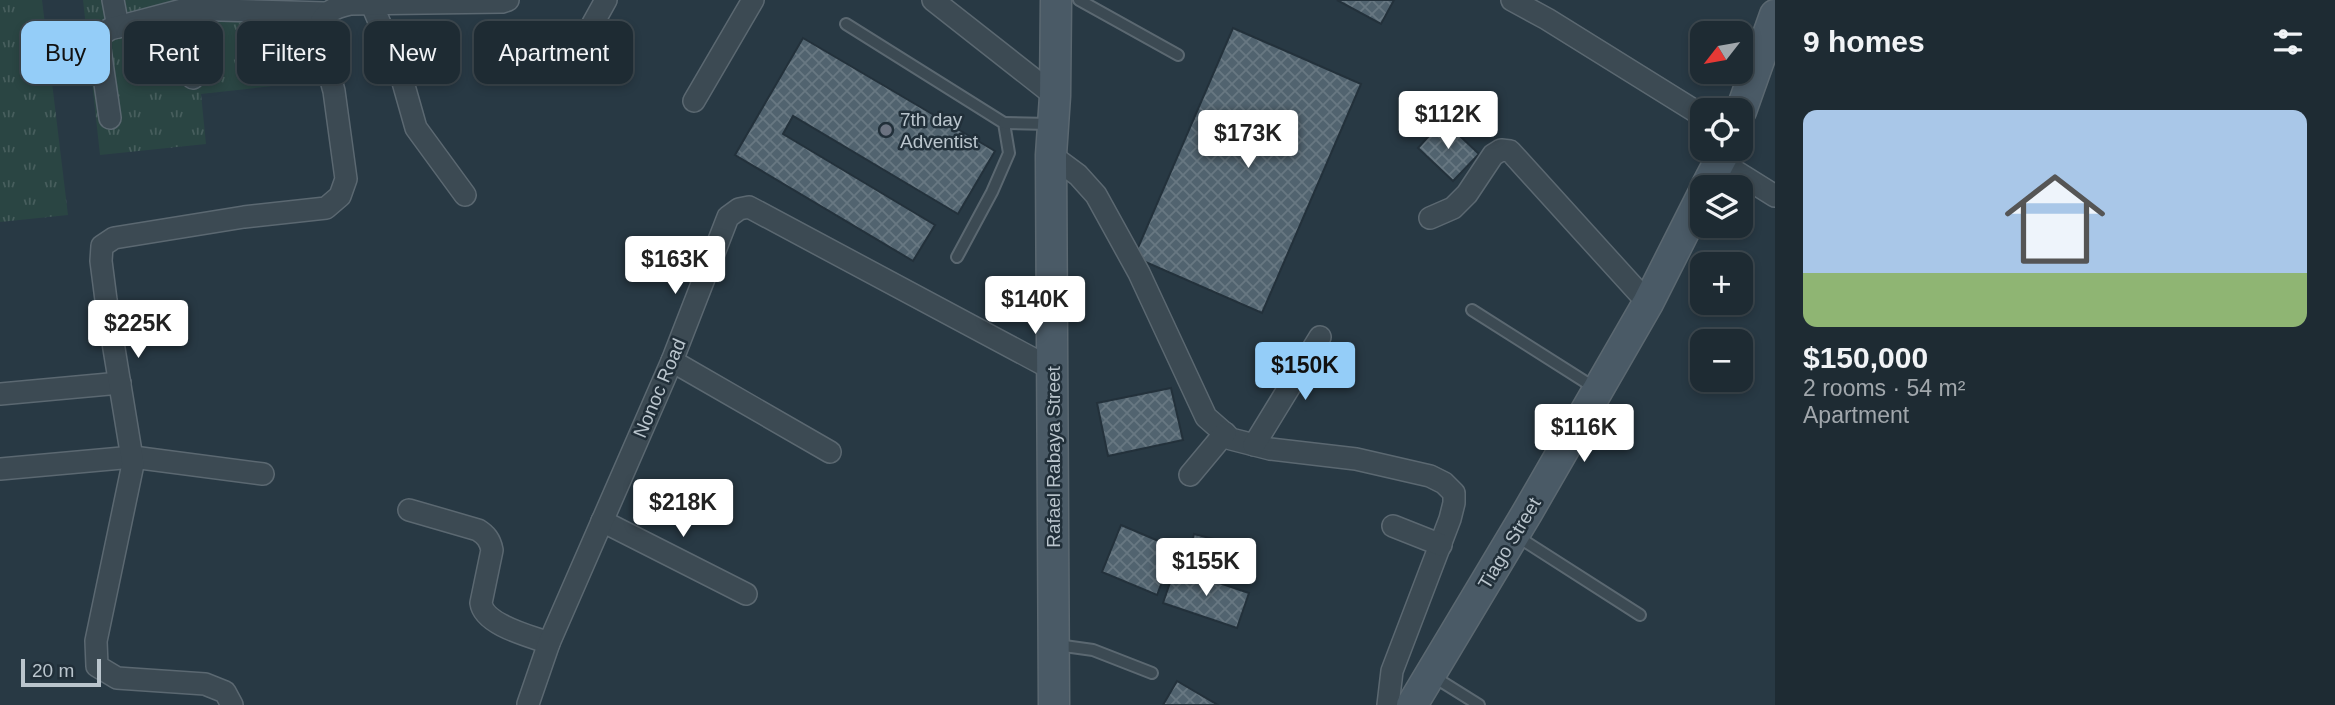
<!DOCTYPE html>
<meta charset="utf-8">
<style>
body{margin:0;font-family:Helvetica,sans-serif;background:#26333b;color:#f1f3f6;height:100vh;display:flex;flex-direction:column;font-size:26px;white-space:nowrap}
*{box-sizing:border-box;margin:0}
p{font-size:23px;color:#a1a7ac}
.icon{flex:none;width:38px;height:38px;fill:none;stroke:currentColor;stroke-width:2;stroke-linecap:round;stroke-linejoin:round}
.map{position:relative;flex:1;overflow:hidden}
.panel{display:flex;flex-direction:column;background:#1e2b33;width:560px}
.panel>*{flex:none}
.banner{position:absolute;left:21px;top:21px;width:665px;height:63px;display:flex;gap:14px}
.needle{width:46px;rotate:239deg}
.fabs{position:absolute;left:1690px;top:21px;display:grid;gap:14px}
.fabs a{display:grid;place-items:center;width:63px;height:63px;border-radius:14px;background:#1e2b33;box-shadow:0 4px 10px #0003,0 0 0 2px #3c474e;font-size:35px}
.scale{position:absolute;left:21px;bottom:18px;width:80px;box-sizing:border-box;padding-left:7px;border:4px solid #bac5cd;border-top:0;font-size:19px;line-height:24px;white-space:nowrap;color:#bac5cd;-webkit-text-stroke:5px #212f39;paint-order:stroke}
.price{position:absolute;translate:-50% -60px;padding:0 16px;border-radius:7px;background:#fff;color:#222;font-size:23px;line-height:46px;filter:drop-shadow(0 2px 4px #0008)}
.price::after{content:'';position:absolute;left:50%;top:42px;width:21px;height:16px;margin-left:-10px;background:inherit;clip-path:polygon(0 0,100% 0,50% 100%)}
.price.active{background:#94cdf8;color:#111}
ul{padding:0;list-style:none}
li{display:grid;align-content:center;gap:14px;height:371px;padding:0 28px}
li+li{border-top:2px solid #3c474e}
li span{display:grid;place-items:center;height:217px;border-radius:14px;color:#555}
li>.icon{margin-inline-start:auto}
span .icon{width:126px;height:126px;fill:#fffc;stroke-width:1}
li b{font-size:30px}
h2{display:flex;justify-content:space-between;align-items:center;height:84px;padding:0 28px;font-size:30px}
.chip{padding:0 24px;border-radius:14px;background:#1e2b33;box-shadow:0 4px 10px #0003,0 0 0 2px #3c474e;font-size:24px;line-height:63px}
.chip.active{background:#94cdf8;color:#111}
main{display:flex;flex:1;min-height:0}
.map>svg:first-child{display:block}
.grass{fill:url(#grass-tufts)}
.building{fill:url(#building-cross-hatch);stroke:#23313b;stroke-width:2}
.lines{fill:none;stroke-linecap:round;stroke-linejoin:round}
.lane-casing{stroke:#5b6871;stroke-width:14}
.street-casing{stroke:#5b6871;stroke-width:24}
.secondary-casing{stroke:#5b6871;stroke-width:33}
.lane{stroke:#3c4a53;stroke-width:10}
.street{stroke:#3c4a53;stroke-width:21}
.secondary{stroke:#4a5a66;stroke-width:30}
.worship-dot{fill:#6b7280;stroke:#212f39;stroke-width:2.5}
.labels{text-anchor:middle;stroke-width:5;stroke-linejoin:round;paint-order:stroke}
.poi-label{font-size:19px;fill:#bac5cd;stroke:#212f39;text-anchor:start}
.street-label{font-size:19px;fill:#bac5cd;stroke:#212f39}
</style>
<main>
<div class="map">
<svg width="1775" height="705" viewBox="0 0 1775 705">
<defs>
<pattern id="grass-tufts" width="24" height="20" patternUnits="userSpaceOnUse" patternTransform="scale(1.75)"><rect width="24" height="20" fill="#2a4543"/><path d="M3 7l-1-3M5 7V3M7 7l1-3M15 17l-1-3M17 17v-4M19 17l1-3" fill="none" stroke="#475e5d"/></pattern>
<pattern id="building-cross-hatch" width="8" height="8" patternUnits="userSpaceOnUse" patternTransform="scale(1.75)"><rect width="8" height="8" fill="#51636f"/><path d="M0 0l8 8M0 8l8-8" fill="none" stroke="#687882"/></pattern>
</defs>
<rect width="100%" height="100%" fill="#283944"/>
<g class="grass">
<polygon points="0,0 42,0 68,215 0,222"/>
<polygon points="83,0 291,0 300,83 201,94 206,144 100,155"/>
</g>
<g class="building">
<polygon points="1337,0 1394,0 1381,24"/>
<polygon points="1233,28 1361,84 1262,313 1134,257"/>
<polygon points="803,38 995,151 958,214 793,116 783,134 935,225 913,261 735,155"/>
<polygon points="1443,120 1479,154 1453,181 1418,148"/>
<polygon points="1171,388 1183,440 1108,456 1097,403"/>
<polygon points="1121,525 1175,548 1157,595 1102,572"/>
<polygon points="1194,534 1249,548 1241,579 1186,565"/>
<polygon points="1175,568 1249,593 1237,628 1163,603"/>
<polygon points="1177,681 1218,705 1163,705"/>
</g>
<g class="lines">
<defs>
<g id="lane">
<polyline points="1079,0 1178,55"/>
<polyline points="846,24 1004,123 1009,153 992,192 957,257"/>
<polyline points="1004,123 1050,124"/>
<polyline points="1472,310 1595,388"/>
<polyline points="1515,535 1640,615"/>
<polyline points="1057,645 1093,650 1152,673"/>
<polyline points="1431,675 1479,705"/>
</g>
<g id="street">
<polyline points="113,0 118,27"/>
<polyline points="933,0 1055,96"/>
<polyline points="1512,0 1547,19 1703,116"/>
<polyline points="372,5 399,68 416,128 465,195"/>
<polyline points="186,9 193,78"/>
<polyline points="571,63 606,0"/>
<polyline points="694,101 753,0"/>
<polyline points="110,118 99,42 102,34 110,29 186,9 326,13"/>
<polyline points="1051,155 1078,175 1096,195 1139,273 1206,417 1231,439 1270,449 1356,459 1430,476 1444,483 1454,493 1454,503 1450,519 1392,671 1388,705"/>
<polyline points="1719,161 1775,196"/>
<polyline points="1430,218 1453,208 1467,194 1493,155 1501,150 1510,151 1648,303"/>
<polyline points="672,361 830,452"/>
<polyline points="0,394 120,383"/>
<polyline points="1254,445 1320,337"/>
<polyline points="0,469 133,457 263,474"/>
<polyline points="1190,475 1225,433"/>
<path d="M 409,510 L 478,530 C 486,535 490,540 492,550 L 481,603 C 484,625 530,636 549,643"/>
<polyline points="602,521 746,594"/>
<polyline points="1393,526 1441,545"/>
<polyline points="528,704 549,643 672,361 728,217 739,209 749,207 1052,369"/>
<path d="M 232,705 L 225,692 L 205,684 L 117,678 L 97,666 L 96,641 L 133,464 L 106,300 L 101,261 L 102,246 L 114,238 L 244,217 L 326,208 L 340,196 L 346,179 L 334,91 L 318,33 C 320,14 332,8 350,4 L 502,2 L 508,0"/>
</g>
<g id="secondary">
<polyline points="1741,111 1775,15"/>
<polyline points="1706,187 1726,149"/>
<polyline points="1054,705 1051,155 1055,96 1056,0"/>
<polyline points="1412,705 1527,513 1648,303 1703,194"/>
</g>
</defs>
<use href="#lane" class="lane-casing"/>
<use href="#street" class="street-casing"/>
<use href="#secondary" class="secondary-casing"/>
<use href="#lane" class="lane"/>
<use href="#street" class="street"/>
<use href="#secondary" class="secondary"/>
</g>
<circle class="worship-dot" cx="886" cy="130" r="7"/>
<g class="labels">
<g class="poi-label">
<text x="900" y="126">7th day<tspan x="900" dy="22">Adventist</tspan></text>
</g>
<g class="street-label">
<text transform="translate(659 388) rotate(-67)" y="7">Nonoc Road</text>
<text transform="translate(1053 457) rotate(-90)" y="7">Rafael Rabaya Street</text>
<text transform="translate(1509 543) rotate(-59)" y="7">Tiago Street</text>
</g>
</g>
</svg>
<div class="fabs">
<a><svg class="needle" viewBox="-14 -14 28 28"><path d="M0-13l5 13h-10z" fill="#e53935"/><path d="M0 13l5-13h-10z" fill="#a1a7ac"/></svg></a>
<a><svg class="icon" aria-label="locate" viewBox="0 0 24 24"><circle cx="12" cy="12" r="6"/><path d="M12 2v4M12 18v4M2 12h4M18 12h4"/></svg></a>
<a><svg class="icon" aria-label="layers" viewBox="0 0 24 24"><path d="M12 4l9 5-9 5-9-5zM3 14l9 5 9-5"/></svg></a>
<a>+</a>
<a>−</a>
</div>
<div class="scale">20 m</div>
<b class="price" style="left:1448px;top:151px">$112K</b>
<b class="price" style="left:1248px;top:170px">$173K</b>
<b class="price" style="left:675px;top:296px">$163K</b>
<b class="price" style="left:1035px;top:336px">$140K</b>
<b class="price" style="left:138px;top:360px">$225K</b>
<b class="price active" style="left:1305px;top:402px">$150K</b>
<b class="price" style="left:1584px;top:464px">$116K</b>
<b class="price" style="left:683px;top:539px">$218K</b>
<b class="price" style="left:1206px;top:598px">$155K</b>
<div class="banner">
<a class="chip active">Buy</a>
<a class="chip">Rent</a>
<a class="chip">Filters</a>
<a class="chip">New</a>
<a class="chip">Apartment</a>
</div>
</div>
<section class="panel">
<h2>9 homes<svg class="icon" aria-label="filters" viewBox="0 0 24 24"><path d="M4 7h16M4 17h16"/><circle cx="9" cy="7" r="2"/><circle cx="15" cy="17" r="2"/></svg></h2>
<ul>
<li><span style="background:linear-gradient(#a9c7e8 75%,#8fb573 0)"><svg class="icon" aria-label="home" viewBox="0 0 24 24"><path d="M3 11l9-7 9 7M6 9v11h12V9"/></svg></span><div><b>$150,000</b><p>2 rooms · 54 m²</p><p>Apartment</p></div></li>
</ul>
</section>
</main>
